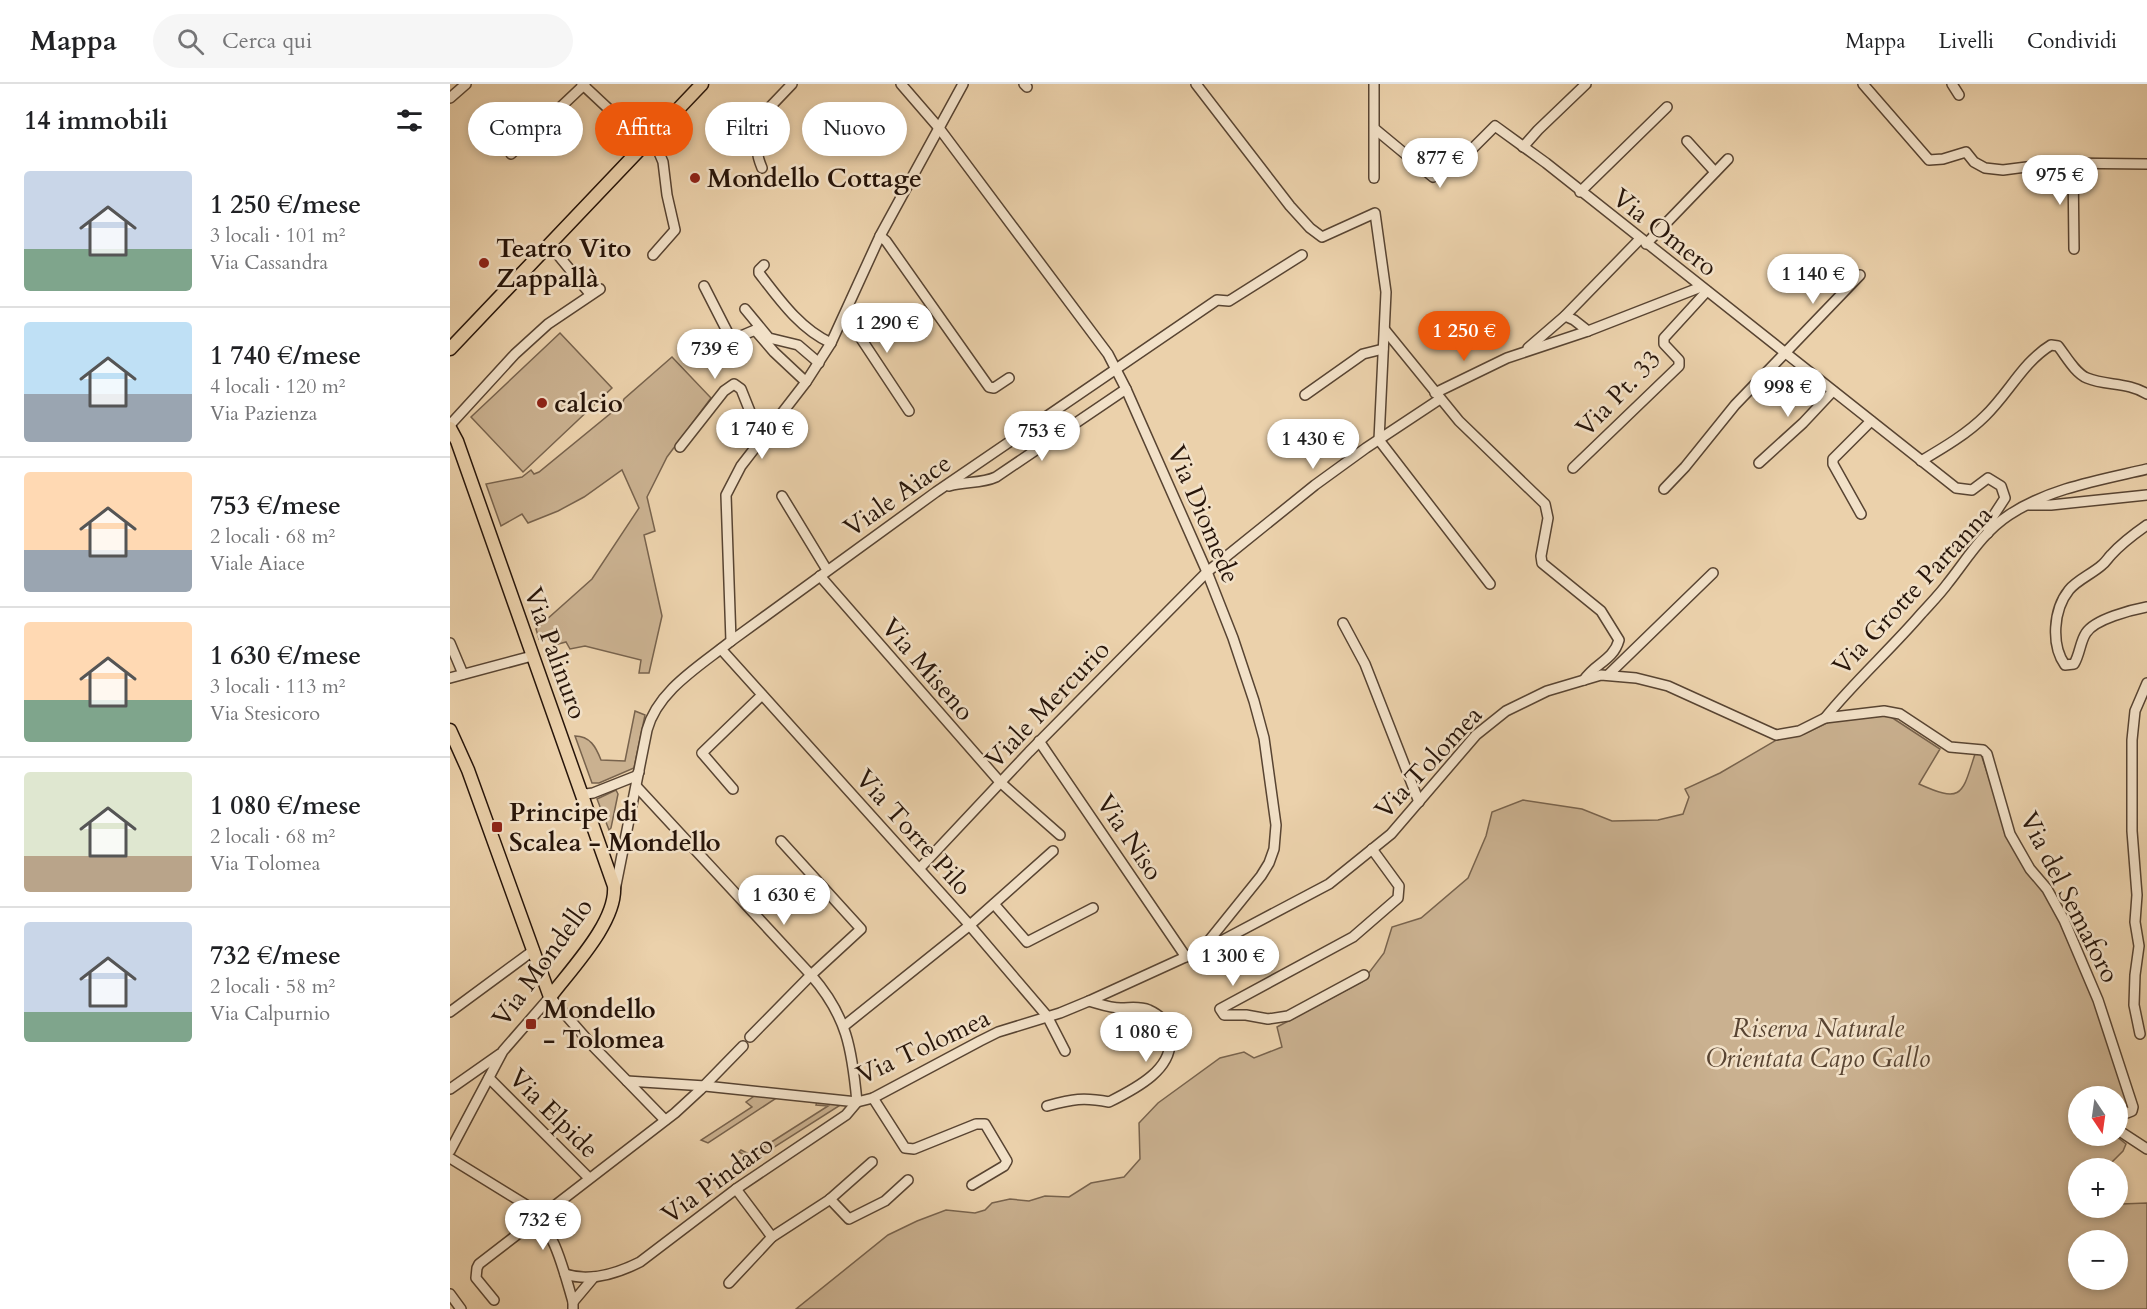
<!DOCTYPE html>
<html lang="it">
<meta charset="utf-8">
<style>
body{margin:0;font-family:Cardo,serif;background:#f6f6f6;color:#202124;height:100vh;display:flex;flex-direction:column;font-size:22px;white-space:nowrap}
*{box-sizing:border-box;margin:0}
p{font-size:20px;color:#757577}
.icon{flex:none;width:33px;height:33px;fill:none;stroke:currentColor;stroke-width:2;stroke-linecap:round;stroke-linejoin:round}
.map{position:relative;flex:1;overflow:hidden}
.panel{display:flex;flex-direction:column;background:#fff;width:450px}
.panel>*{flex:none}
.banner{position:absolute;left:18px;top:18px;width:570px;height:54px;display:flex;gap:12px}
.needle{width:39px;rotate:167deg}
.controls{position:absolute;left:1618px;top:1002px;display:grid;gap:12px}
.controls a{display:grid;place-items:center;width:60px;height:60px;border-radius:50%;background:#fff;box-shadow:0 3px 9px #0003;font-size:30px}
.price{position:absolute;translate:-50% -51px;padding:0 14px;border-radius:21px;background:#fff;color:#222;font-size:20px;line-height:39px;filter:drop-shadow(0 2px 3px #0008)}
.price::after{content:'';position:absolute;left:50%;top:36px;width:18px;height:14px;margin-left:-9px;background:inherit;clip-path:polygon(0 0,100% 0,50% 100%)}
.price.active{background:#ea580c;color:#fff}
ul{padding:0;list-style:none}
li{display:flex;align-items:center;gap:18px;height:150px;padding:0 24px}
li+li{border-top:2px solid #e0e0e0}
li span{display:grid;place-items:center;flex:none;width:168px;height:120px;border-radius:6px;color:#555}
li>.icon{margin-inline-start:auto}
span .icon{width:72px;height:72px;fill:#fffc;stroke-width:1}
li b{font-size:26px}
h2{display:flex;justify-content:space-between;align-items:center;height:72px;padding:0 24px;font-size:26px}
.pill{padding:0 21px;border-radius:27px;background:#fff;box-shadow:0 3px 9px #0003;font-size:21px;line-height:54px}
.pill.active{background:#ea580c;color:#fff}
header{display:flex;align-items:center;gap:36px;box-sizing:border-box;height:84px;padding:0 30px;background:#fff;border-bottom:2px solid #e0e0e0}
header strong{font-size:28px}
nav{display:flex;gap:33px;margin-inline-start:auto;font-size:21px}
.search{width:420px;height:54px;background:#f6f6f6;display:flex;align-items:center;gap:15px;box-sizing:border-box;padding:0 21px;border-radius:33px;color:#757577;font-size:22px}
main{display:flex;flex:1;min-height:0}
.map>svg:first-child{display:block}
.green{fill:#cab190;stroke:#78634d;stroke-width:1.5;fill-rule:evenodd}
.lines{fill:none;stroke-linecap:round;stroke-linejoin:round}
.minor-casing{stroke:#584432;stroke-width:12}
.major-casing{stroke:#27150a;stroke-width:15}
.minor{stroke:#f2e1c8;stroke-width:9}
.major{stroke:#ebd1ab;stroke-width:12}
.poi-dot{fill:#8f2418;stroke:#f2e1c8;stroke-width:2}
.labels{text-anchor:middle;stroke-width:5;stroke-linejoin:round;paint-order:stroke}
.poi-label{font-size:26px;font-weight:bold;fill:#27150a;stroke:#f2e1c8;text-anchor:start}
.street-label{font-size:26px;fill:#27150a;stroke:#f2e1c8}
.park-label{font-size:26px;font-style:italic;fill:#584432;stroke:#f2e1c8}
</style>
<header>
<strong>Mappa</strong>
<div class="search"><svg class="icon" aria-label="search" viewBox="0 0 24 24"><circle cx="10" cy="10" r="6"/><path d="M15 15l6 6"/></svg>Cerca qui</div>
<nav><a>Mappa</a><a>Livelli</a><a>Condividi</a></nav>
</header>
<main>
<section class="panel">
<h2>14 immobili<svg class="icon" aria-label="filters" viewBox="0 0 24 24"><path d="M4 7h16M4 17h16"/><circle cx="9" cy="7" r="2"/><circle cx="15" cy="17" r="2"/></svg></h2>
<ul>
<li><span style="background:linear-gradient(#c9d6e8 65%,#7fa58c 0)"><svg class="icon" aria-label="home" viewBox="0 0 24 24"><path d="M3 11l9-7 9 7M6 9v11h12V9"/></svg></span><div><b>1 250 €/mese</b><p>3 locali · 101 m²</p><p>Via Cassandra</p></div></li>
<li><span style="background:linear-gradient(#bfe0f5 60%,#9aa5b1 0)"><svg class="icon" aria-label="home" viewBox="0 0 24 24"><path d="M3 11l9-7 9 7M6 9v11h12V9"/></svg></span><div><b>1 740 €/mese</b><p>4 locali · 120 m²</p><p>Via Pazienza</p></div></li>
<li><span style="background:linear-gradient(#ffd9b3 65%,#9aa5b1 0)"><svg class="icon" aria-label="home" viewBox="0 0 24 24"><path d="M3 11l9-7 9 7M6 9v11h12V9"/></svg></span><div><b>753 €/mese</b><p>2 locali · 68 m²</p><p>Viale Aiace</p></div></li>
<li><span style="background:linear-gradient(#ffd9b3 65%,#7fa58c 0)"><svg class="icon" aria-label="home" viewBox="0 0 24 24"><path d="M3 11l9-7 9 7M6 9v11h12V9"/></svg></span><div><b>1 630 €/mese</b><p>3 locali · 113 m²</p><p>Via Stesicoro</p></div></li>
<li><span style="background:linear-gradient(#dfe7d0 70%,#b9a48a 0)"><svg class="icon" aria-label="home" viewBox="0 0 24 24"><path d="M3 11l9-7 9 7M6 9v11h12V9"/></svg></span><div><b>1 080 €/mese</b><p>2 locali · 68 m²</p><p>Via Tolomea</p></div></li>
<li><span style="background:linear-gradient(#c9d6e8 75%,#7fa58c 0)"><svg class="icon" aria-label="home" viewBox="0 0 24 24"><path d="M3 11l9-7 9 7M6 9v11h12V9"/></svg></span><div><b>732 €/mese</b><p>2 locali · 58 m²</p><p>Via Calpurnio</p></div></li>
</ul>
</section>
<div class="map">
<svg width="1697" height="1225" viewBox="0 0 1697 1225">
<rect width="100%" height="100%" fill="#ebd1ab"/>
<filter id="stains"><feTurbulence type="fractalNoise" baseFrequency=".00333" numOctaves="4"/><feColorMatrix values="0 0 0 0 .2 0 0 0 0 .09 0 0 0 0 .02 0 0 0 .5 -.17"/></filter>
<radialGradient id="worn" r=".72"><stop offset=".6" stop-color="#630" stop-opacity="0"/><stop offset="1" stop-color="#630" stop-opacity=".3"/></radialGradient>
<g class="green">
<polygon points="110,249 162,304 73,388 21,333"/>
<polygon points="222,273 261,314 217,373 197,413 205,447 194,451 212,532 199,589 189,589 191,576 135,562 120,565 116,558 105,561 97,550 89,555 86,545 142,495 189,424 172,386 134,413 108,427 78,439 72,430 51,442 36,400 72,393 81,386 84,390 89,388 172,320 174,315"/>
<path d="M 185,627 L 195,631 L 184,684 L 149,699 L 142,699 L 125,652 C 140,652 146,663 151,676 L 175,677 Z"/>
<path d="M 1438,631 L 1490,665 L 1469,700 C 1513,720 1512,710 1525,670 L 1531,670 L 1558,752 L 1594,807 L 1610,839 L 1644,917 L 1668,992 L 1680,1021 L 1675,1024 L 1668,1018 L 1668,1012 L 1629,1012 L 1629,1052 L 1666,1052 L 1676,1060 L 1673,1067 L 1656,1084 L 1629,1084 L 1629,1124 L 1668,1124 L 1668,1119 L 1671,1120 L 1697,1119 L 1697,1225 L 346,1225 L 438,1151 L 467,1137 L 496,1126 L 525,1129 L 535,1126 L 542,1119 L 560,1115 L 579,1117 L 595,1112 L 619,1113 L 641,1099 L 674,1093 L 690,1075 L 689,1039 L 708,1019 L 770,974 L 794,968 L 804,974 L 832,963 L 827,943 L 912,898 L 934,869 L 942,843 L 971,834 L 1018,794 L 1036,752 L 1042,728 L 1073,716 L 1132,725 L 1162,737 L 1208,736 L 1233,730 L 1239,713 L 1235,705 L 1270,689 L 1330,654 L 1354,650 L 1381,637 ZM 1629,1156 L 1668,1156 L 1668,1196 L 1629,1196 Z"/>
<polygon points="166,706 168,710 161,744 159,746 147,715"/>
<polygon points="307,1010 328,1013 258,1059 251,1056 302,1023 296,1018"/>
<polygon points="367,1017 392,1020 293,1083 287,1076 294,1071 289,1068 291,1066 301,1071 378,1022 366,1021"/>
</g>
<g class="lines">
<defs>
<g id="minor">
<polyline points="132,0 195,59"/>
<polyline points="451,0 489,44 658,270 676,305 757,488 783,554 804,617 814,654 826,741 824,765 819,779 811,792 753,864"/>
<polyline points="574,0 577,3"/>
<polyline points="746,0 840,122 860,144 872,153 925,129 936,208 929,356 1040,500"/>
<polyline points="1413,0 1479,76 1493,75 1516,68 1524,78 1535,84 1553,86 1608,79 1697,80"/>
<polyline points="1502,0 1509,11"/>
<polyline points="0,14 16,0"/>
<polyline points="925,45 983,93 1022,65 1045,42 1096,79 1506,404 1522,406 1538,394 1551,402 1555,414 1540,437 1538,449"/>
<polyline points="202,52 213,78 217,111 225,146 203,171"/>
<polyline points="1237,57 1265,88"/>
<polyline points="1073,63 1088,46 1136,0"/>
<polyline points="61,70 135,0"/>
<polyline points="1623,79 1624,165"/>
<path d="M 312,84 C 300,55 313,60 327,38 L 321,22 L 342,0"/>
<polyline points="924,94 924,0"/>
<polyline points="1130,108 1217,23"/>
<polyline points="430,152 436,157 539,303 544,304 559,294"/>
<polyline points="99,160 140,210"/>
<polyline points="1196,160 1278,75"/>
<path d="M 314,181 L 309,186 L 309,189 C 329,215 350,245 381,259"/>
<polyline points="254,202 280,253 291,252 305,246 324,268 356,298"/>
<polyline points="295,225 319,254 348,261 369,279"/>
<polyline points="1115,232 1124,236 1138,247"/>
<polyline points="394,234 404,244 459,327"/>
<path d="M 935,246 L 1009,337 L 1095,420 L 1098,434 L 1091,472 L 1092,479 L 1151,527 L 1169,556 C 1163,577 1145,579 1134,596"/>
<polyline points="1078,264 1115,232 1190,155"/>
<polyline points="985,309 1057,274 1138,247 1251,203"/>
<polyline points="855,311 913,270 933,265"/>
<polyline points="0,341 65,270 98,240 150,205"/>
<polyline points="230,363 274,307 284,300 291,305 309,350 313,354"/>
<path d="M 1471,377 C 1493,364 1517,350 1535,332 C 1559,309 1573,278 1601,261 L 1608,262 C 1616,272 1625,289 1637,294 C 1656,302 1678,298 1697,310"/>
<polyline points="1309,379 1353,339 1383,307"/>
<polyline points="1123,384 1229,282 1229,276 1214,260 1214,254 1257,207"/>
<path d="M 499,402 C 515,397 531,400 546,393 L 676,305"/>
<polyline points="1214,405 1235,383 1285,321 1410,191"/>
<polyline points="332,412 377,486"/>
<polyline points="1579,421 1601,421 1697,411"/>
<polyline points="1411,430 1383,380 1383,375 1421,337"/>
<path d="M 1697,441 C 1684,450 1672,459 1661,471 C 1658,474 1656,478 1652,481 C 1642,490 1627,496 1619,506 C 1603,526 1601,561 1615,581 L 1624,580 C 1630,570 1630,558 1636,549 C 1645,535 1681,526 1697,523"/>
<polyline points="370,492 550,698 610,751"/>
<polyline points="893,539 915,580 969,718"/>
<polyline points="281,557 486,408 767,216 779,217 852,171"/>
<polyline points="0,559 13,590"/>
<polyline points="271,565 516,837 597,932 615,967"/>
<polyline points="1158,591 1263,489"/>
<polyline points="0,594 82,572"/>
<path d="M 1375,634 C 1405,597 1440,566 1471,530 C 1480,520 1490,510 1498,499 C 1517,475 1533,448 1559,431 C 1600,404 1650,396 1697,385"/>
<polyline points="589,657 736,873"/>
<path d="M 187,703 L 361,891 C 397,932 402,965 407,1018"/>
<polyline points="283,705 252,669 312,611"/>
<polyline points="132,708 136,710 143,709 186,692 189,688"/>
<polyline points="470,784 579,668 757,488 865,401 916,364 990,315"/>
<path d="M 165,806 L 197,646 C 208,606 250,582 281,557 L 276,411 L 291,382 L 356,298 L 381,259 L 430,152 L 513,0"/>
<polyline points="544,820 577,858 643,824"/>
<polyline points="914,891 838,932 818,935 796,931 774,931 770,925 903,853 948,814 949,802 922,765"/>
<polyline points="0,928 84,866"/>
<polyline points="394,942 520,841 603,767"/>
<polyline points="1690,950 1684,921 1685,891 1689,862 1685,838 1687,811 1682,747 1682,656 1685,627 1697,599"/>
<polyline points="300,953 361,891 411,845 331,757"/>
<polyline points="39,994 139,1094"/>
<polyline points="177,997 255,1002 407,1018 423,1014 530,957 548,948 610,929 639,917 775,855 879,800 941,750 1026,651 1056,627 1097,607 1151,591 1186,594 1218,602 1326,651 1349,647 1375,634 1434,627 1450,630 1500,663 1533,666 1537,670 1560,750 1580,785 1597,805 1614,836 1648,916 1683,1023 1682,1027 1677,1029 1668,1023"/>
<polyline points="0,1005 50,970"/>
<polyline points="423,1014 455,1064 464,1065 526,1040 535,1040 557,1077 554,1082 522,1101"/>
<path d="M 597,1022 C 623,1015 633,1013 659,1018 C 685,1005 727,984 719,950 C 716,937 710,931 699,926 C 689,922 681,924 671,924 C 660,924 650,920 639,917"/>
<polyline points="1668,1046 1697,1065"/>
<polyline points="0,1067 53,967 100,913 142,961 215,1036"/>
<path d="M 0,1074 L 78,1122 C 105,1147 113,1184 123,1218 L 123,1225"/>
<polyline points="286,1105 322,1153"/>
<polyline points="380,1115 399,1135 435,1117 458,1096"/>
<path d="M 115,1190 C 139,1198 168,1189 190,1178 L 286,1105 L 396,1031 L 407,1018"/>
<polyline points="279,1199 322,1153 379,1116 422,1078"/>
<polyline points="0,1210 11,1225"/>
<polyline points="44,1216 26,1194 27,1184 29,1180 225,1029 250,1006 293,962"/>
<polyline points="123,1218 144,1193"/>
</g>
<g id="major">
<polyline points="0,265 252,0"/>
<path d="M 0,344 L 7,357 L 164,802 C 167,838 121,885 100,913"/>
<polyline points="0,646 18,686 100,913"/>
</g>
</defs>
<use href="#minor" class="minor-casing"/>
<use href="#major" class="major-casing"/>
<use href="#minor" class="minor"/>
<use href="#major" class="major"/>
</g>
<g class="poi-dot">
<circle cx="245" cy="94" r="6"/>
<circle cx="34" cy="179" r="6"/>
<circle cx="92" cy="319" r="6"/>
<rect x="41" y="737" width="12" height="12" rx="3"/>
<rect x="75" y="934" width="12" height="12" rx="3"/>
</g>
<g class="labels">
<g class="poi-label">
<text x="257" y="103">Mondello Cottage</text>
<text x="46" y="173">Teatro Vito<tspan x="46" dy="30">Zappallà</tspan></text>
<text x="104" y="328">calcio</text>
<text x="59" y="737">Principe di<tspan x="59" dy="30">Scalea - Mondello</tspan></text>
<text x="93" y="934">Mondello<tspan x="93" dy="30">- Tolomea</tspan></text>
</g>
<g class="street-label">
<text transform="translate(1215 148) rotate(38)" y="9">Via Omero</text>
<text transform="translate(1168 309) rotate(-46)" y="9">Via Pt. 33</text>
<text transform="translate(447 411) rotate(-35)" y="9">Viale Aiace</text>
<text transform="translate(754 430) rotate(67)" y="9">Via Diomede</text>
<text transform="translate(1462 506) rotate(-47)" y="9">Via Grotte Partanna</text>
<text transform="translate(106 569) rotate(70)" y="9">Via Palinuro</text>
<text transform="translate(478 585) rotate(49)" y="9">Via Miseno</text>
<text transform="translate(597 620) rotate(-46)" y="9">Viale Mercurio</text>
<text transform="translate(978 678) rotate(-47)" y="9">Via Tolomea</text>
<text transform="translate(464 748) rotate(48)" y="9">Via Torre Pilo</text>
<text transform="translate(680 753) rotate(56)" y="9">Via Niso</text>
<text transform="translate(1620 813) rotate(63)" y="9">Via del Semaforo</text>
<text transform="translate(92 878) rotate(-54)" y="9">Via Mondello</text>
<text transform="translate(473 962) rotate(-25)" y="9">Via Tolomea</text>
<text transform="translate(104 1029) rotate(45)" y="9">Via Elpide</text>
<text transform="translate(267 1095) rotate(-36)" y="9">Via Pindaro</text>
</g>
<g class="park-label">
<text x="1368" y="953">Riserva Naturale<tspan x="1368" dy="30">Orientata Capo Gallo</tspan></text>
</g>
</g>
<rect width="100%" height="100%" filter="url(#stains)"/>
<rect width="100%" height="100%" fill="url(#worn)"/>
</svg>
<div class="controls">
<a><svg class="needle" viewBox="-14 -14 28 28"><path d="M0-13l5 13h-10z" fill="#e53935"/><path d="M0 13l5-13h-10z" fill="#757577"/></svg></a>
<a>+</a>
<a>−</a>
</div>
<b class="price" style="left:990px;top:105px">877 €</b>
<b class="price" style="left:1610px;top:122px">975 €</b>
<b class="price" style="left:1363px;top:221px">1 140 €</b>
<b class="price" style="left:437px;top:270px">1 290 €</b>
<b class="price active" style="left:1014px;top:278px">1 250 €</b>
<b class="price" style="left:265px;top:296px">739 €</b>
<b class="price" style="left:1338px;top:334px">998 €</b>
<b class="price" style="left:312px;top:376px">1 740 €</b>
<b class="price" style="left:592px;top:378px">753 €</b>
<b class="price" style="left:863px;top:386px">1 430 €</b>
<b class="price" style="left:334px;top:842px">1 630 €</b>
<b class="price" style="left:783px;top:903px">1 300 €</b>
<b class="price" style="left:696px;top:979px">1 080 €</b>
<b class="price" style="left:93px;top:1167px">732 €</b>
<div class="banner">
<a class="pill">Compra</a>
<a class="pill active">Affitta</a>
<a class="pill">Filtri</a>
<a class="pill">Nuovo</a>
</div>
</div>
</main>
